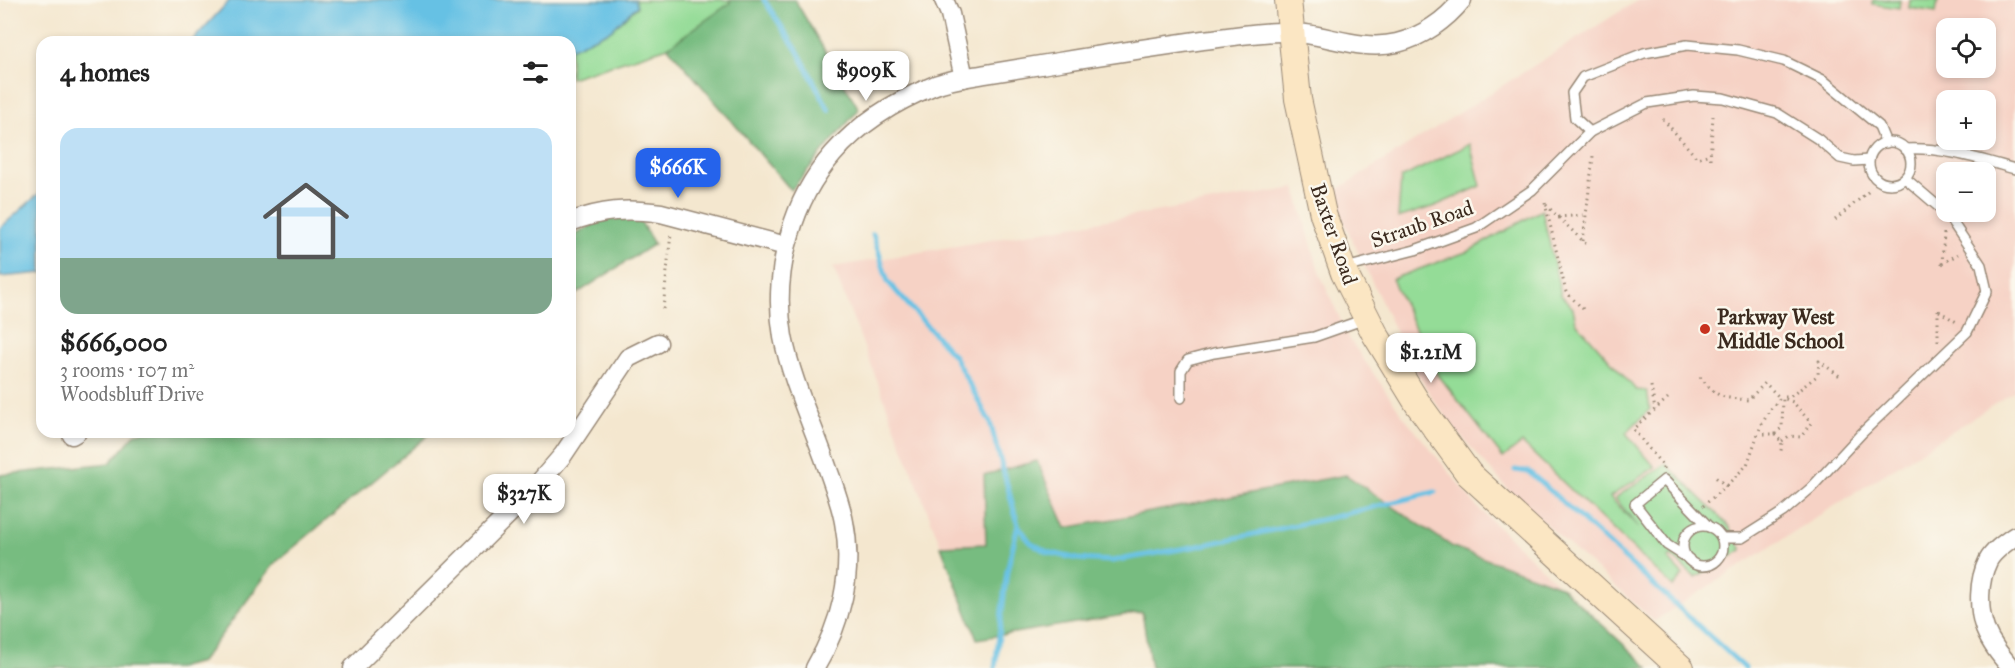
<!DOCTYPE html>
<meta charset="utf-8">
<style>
body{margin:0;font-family:"IM FELL Great Primer",serif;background:#f6f6f6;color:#222;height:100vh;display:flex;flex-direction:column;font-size:22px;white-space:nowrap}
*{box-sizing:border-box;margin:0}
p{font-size:20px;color:#767676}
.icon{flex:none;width:33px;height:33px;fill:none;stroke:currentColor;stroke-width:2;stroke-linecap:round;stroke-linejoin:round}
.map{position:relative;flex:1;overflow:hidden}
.sheet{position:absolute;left:36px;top:36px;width:540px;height:402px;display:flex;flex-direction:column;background:#fff;border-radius:18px;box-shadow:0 3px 9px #0003}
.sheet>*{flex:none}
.buttons{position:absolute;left:1936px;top:18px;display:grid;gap:12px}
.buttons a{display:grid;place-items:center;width:60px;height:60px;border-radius:12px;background:#fff;box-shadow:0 3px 9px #0003;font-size:30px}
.price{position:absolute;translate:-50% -51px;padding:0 14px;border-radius:12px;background:#fff;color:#222;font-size:20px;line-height:39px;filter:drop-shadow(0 2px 3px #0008)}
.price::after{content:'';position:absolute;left:50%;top:36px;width:18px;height:14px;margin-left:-9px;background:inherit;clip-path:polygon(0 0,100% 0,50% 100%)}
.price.selected{background:#2563eb;color:#fff}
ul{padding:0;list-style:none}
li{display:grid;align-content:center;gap:12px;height:318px;padding:0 24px}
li+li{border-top:2px solid #e0e0e0}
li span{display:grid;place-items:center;height:186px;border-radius:18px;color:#555}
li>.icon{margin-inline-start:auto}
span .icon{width:108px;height:108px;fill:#fffc;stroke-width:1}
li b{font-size:26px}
h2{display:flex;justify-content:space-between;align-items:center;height:72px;padding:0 24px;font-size:26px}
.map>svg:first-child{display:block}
.built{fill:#f6d2c5;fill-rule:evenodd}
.green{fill:#94dc97;stroke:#68835a;stroke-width:1.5}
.forest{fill:#77bc80;stroke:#59734f;stroke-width:1.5}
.water{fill:#66c1e4;stroke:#507681;stroke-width:1.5}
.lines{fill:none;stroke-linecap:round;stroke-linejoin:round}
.stream{stroke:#66c1e4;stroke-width:5}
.service-casing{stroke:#988876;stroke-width:12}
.minor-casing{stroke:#988876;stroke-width:21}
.secondary-casing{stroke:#988876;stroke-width:28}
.path{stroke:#988876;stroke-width:3;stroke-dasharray:1.5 4.5;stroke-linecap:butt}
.service{stroke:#fff;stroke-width:9}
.minor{stroke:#fff;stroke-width:18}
.secondary{stroke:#fbe6c3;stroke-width:26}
.poi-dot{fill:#c8321e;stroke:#fbf7ec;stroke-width:2}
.labels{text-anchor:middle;stroke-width:5;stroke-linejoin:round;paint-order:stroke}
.street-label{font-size:21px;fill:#3b2a1e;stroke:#fbf7ec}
.poi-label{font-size:21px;font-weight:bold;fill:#3b2a1e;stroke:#fbf7ec;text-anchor:start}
</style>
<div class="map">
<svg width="2015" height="668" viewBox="0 0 2015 668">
<rect width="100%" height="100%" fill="#fbf7ec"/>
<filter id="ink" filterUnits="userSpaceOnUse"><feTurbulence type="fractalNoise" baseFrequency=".0167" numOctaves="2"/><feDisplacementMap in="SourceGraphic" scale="12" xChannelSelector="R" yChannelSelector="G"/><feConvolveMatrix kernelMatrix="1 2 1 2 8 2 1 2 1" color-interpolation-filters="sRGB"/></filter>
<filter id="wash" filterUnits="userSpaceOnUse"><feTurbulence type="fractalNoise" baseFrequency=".008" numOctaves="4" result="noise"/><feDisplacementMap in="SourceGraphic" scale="24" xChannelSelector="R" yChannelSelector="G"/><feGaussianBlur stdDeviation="1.35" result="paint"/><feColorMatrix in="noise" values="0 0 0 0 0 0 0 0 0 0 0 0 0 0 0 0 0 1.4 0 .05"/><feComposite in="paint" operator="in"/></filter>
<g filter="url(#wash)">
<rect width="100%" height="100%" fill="#f4e7cf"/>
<g class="built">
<path d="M 1638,0 L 2015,0 L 2015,391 L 1654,621 L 1512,494 L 1453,427 L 1429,393 L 1406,354 L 1342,218 L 1334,192 ZM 1947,28 L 1986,28 L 1986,68 L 1947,68 ZM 1947,100 L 1986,100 L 1986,140 L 1947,140 ZM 1947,172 L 1986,172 L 1986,212 L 1947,212 Z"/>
<polygon points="1295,188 1320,274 1348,337 1401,413 1478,508 1560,586 1453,547 1346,475 1065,528 1038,461 984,475 986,544 941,546 833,267"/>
</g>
<g class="green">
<polygon points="635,0 729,0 731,3 668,47 570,78 570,49 611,30 637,7"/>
<polygon points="1873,0 1900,0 1899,8 1872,4"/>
<polygon points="1910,0 1938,0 1936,12 1909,8"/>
<polygon points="1470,144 1481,186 1435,206 1398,218 1401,178"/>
<polygon points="1542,210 1561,295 1573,308 1576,322 1636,390 1647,391 1650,409 1626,433 1655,467 1610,497 1639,528 1615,498 1666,464 1728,525 1742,550 1696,578 1671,556 1668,559 1683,575 1673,587 1522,443 1503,458 1436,372 1392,279 1469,251"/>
</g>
<g class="forest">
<polygon points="729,0 795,0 859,109 791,190 668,47 730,3"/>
<polygon points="633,209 654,244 570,298 570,238 596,223"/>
<polygon points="143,432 432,432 275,563 201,662 177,668 0,668 0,475 110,463 136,433"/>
<polygon points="1037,461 1066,528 1346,475 1453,547 1560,586 1649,668 1151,668 1142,612 977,639 941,546 986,544 984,475"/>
</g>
<g class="water">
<polygon points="230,0 635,0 637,6 611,30 570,49 570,42 191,42"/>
<polygon points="42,191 42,273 0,277 0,228"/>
</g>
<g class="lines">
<g class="stream">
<polyline points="764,0 797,50 829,110"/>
<polyline points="873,234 888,282 954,356 990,422 1018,525 1030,542 1047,552 1078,559 1112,561 1198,546 1329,518 1435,492"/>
<polyline points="1515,470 1529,472 1544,485 1745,668"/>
<polyline points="995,668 1007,571 1018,525"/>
</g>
</g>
</g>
<g filter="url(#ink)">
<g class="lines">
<defs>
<g id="service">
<circle cx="1890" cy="163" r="21"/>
<path d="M 1905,149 C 1943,147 1979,159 2015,169"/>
<polyline points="1869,160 1854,161 1840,158 1818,139 1777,113 1723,98 1694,96 1647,103 1590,132 1575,118 1572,93 1583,77 1644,53 1687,45 1738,50 1784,61 1823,80 1879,126 1886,143"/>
<polyline points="1345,268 1415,250 1476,228 1532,190 1590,132"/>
<polyline points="1181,398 1181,371 1188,360 1214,353 1314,337 1365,319"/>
<circle cx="1703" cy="546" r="20"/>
<polyline points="1722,538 1742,538 1783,512 1811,488 1862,433 1967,332 1987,291 1981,265 1947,214 1905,178"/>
<polyline points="1689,559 1667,545 1635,504 1664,480 1709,527"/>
</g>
<g id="minor">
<polyline points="944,0 950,14 964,78"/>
<path d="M 570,222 C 603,210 626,208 661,213 L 786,246"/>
<polyline points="72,435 77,432"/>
<polyline points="353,668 531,492 563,455 628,358 658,343"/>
<path d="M 815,668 C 841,624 854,573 844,522 C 840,500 831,479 824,458 C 810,419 791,378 783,337 C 777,303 780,266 790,234 C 798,205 813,177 833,154 C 859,124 896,101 933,86 C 950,79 969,77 986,74 C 1010,70 1034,66 1059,62 C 1107,54 1155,47 1203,40 C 1231,37 1260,31 1288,32 C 1324,33 1360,52 1397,43 C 1422,37 1446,20 1462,0"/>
<path d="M 2011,668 C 2001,656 1991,644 1985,629 C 1978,609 1978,581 1988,561 C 1993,551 2005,543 2015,536"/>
</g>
<polyline id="secondary" points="1288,0 1298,99 1323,214 1344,273 1375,334 1418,404 1469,474 1681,668"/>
</defs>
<use href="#service" class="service-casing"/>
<use href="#minor" class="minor-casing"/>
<use href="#secondary" class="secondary-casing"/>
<g class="path">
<polyline points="1663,119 1697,158 1710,154"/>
<polyline points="1710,159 1713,116"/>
<polyline points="1545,203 1566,292 1585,311"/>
<polyline points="1546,205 1588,246"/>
<polyline points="1558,217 1586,215"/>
<polyline points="1835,220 1869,191"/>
<polyline points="1583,241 1593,156"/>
<polyline points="1942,264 1944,233"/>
<polyline points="1942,264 1958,254"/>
<polyline points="663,309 671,233"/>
<polyline points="1939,311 1958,323"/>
<polyline points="1938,341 1938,310"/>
<path d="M 1700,377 C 1719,399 1720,397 1748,400 L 1765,383 L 1780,398 L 1769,411 L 1760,428 L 1747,465 L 1726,486"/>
<polyline points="1651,386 1655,410"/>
<polyline points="1785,397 1790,397 1818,375 1819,361 1841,377"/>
<polyline points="1764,434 1776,434 1776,432 1782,428 1783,398 1793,402 1811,423 1801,437 1789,436 1782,441"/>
<polyline points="1776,434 1777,438 1782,441 1781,451"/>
<polyline points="1663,469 1663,466 1633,429 1668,398"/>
<polyline points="1703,506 1726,486 1714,476"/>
</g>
<use href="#service" class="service"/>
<use href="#minor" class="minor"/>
<use href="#secondary" class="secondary"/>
</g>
</g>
<circle class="poi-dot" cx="1705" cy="329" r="6"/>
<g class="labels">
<g class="street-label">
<text transform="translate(1422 224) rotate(-19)" y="7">Straub Road</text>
<text transform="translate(1334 234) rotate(71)" y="7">Baxter Road</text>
</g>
<g class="poi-label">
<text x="1717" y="324">Parkway West<tspan x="1717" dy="24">Middle School</tspan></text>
</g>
</g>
</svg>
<div class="buttons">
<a><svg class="icon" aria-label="locate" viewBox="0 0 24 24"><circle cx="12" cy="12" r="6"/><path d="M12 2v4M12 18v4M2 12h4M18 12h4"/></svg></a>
<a>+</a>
<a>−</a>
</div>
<b class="price" style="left:866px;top:102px">$909K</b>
<b class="price selected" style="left:678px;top:199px">$666K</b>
<b class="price" style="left:1431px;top:384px">$1.21M</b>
<b class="price" style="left:524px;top:525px">$327K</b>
<section class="sheet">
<h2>4 homes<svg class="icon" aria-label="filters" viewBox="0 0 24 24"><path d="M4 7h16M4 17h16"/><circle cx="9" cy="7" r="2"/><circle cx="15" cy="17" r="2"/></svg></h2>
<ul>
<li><span style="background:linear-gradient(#bfe0f5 70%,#7fa58c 0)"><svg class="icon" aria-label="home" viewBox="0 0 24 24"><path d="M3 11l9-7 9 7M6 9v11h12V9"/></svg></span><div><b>$666,000</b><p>3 rooms · 107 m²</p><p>Woodsbluff Drive</p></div></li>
</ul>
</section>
</div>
